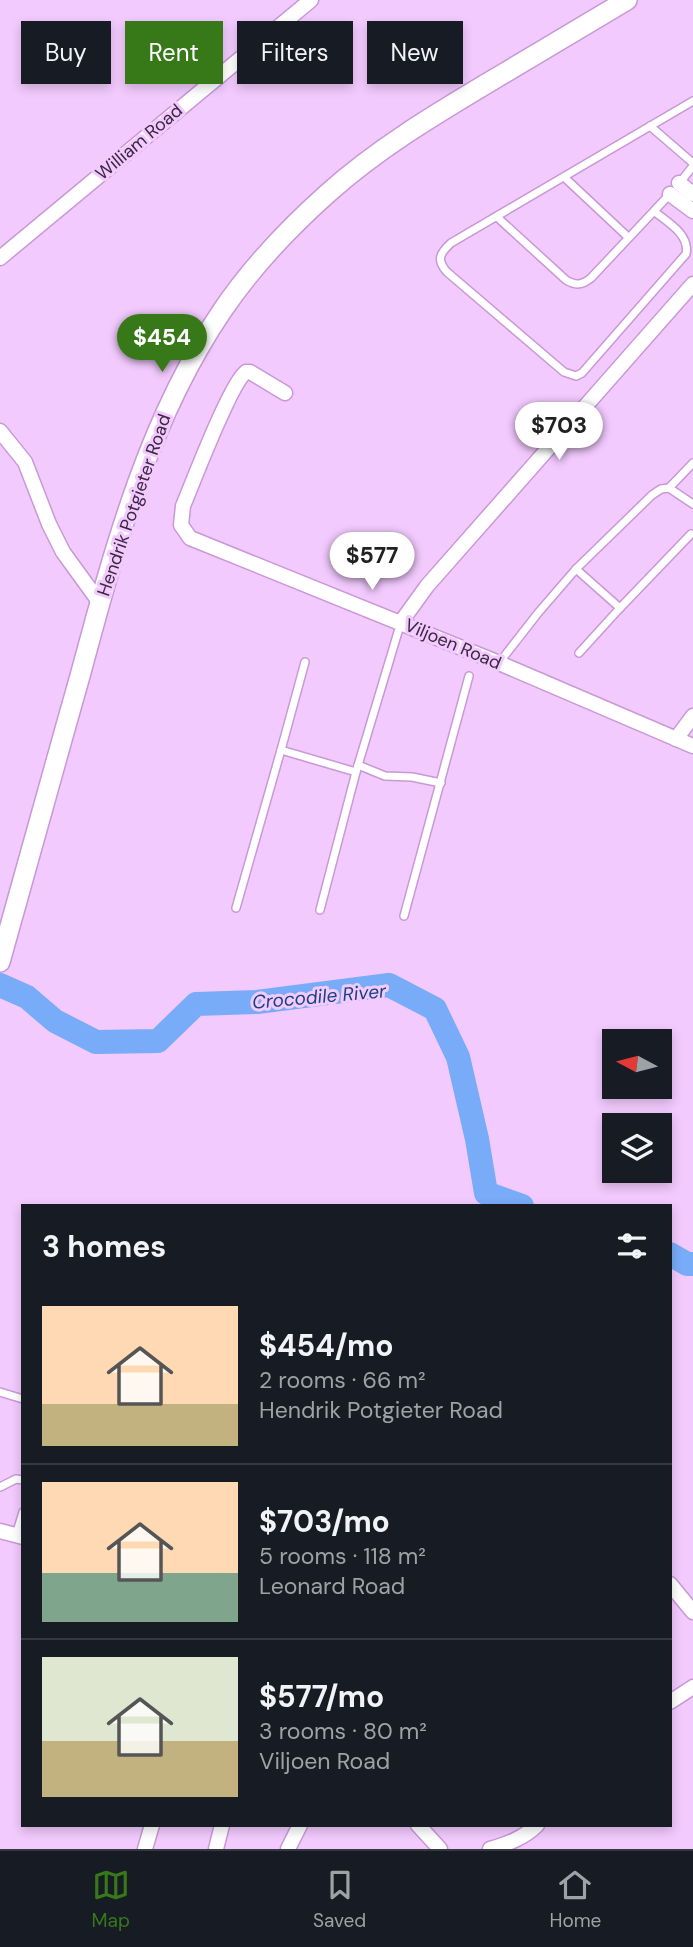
<!DOCTYPE html>
<meta charset="utf-8">
<style>
body{margin:0;font-family:"DM Sans",sans-serif;background:#242831;color:#f1f3f6;height:100vh;display:flex;flex-direction:column;font-size:26px;white-space:nowrap}
*{box-sizing:border-box;margin:0}
p{font-size:23px;color:#9ea1a6}
.icon{flex:none;width:38px;height:38px;fill:none;stroke:currentColor;stroke-width:2;stroke-linecap:round;stroke-linejoin:round}
.map{position:relative;flex:1;overflow:hidden}
.panel{position:absolute;left:21px;top:1204px;width:651px;height:623px;display:flex;flex-direction:column;background:#171b24;border-radius:0px;box-shadow:0 4px 10px #0003}
.panel>*{flex:none}
.top-card{position:absolute;left:21px;top:21px;width:651px;height:63px;display:flex;gap:14px}
.needle{width:46px;rotate:277deg}
.tools{position:absolute;left:602px;top:1029px;display:grid;gap:14px}
.tools a{display:grid;place-items:center;width:70px;height:70px;border-radius:0px;background:#171b24;box-shadow:0 4px 10px #0003;font-size:35px}
.price{position:absolute;translate:-50% -60px;padding:0 16px;border-radius:24px;background:#fff;color:#222;font-size:23px;line-height:46px;filter:drop-shadow(0 2px 4px #0008)}
.price::after{content:'';position:absolute;left:50%;top:42px;width:21px;height:16px;margin-left:-10px;background:inherit;clip-path:polygon(0 0,100% 0,50% 100%)}
.price.on{background:#377818;color:#fff}
ul{padding:0;list-style:none}
li{display:flex;align-items:center;gap:21px;height:175px;padding:0 21px}
li+li{border-top:2px solid #363941}
li span{display:grid;place-items:center;flex:none;width:196px;height:140px;border-radius:0px;color:#555}
li>.icon{margin-inline-start:auto}
span .icon{width:84px;height:84px;fill:#fffc;stroke-width:1}
li b{font-size:30px}
h2{display:flex;justify-content:space-between;align-items:center;height:84px;padding:0 21px;font-size:30px}
.pill{padding:0 24px;border-radius:0px;background:#171b24;box-shadow:0 4px 10px #0003;font-size:24px;line-height:63px}
.pill.on{background:#377818;color:#fff}
.menu{display:flex;justify-content:space-around;align-items:center;height:98px;border-top:2px solid #363941;background:#171b24;font-size:19px;color:#9ea1a6}
.menu a{display:grid;justify-items:center;gap:4px}
.menu .on{color:#377818}
.map>svg:first-child{display:block}
.lines{fill:none;stroke-linecap:round;stroke-linejoin:round}
.river{stroke:#78abf8;stroke-width:24}
.lane-casing{stroke:#c898d7;stroke-width:10}
.street-casing{stroke:#c898d7;stroke-width:17}
.secondary-casing{stroke:#c898d7;stroke-width:22}
.lane{stroke:#fff;stroke-width:7}
.street{stroke:#fff;stroke-width:14}
.secondary{stroke:#fff;stroke-width:19}
.labels{text-anchor:middle;stroke-width:6;stroke-linejoin:round;paint-order:stroke}
.street-label{font-size:18px;fill:#3a2740;stroke:#f2cafe}
.water-label{font-size:19px;font-style:italic;fill:#19437f;stroke:#f2cafe}
</style>
<div class="map">
<svg width="693" height="1849" viewBox="0 0 693 1849">
<rect width="100%" height="100%" fill="#f2cafe"/>
<g class="lines">
<g class="river">
<polyline points="0,985 27,997 55,1021 96,1042 158,1041 196,1004 257,1002 389,985 435,1009 458,1057 477,1139 486,1193 522,1206"/>
<polyline points="670,1254 687,1264 693,1264"/>
</g>
<defs>
<g id="lane">
<polyline points="650,126 693,163"/>
<polyline points="564,177 628,237"/>
<polyline points="678,185 693,166"/>
<path d="M 655,212 C 669,223 690,235 686,254 L 582,373 L 576,376 L 564,372 L 447,272 C 436,260 440,253 451,243 L 693,101"/>
<path d="M 497,217 L 566,280 C 576,286 582,285 591,278 L 670,194"/>
<polyline points="669,488 693,463"/>
<polyline points="576,569 620,608 579,653"/>
<polyline points="620,608 691,534"/>
<polyline points="305,662 281,750 356,772"/>
<polyline points="499,663 538,613 576,569 652,495 661,489 669,488 693,504"/>
<polyline points="358,765 385,776 412,777 441,783"/>
<polyline points="236,908 281,750"/>
<polyline points="320,910 356,772 401,622"/>
<polyline points="404,916 469,676"/>
<polyline points="0,1392 23,1399"/>
<polyline points="0,1487 16,1479 23,1480"/>
<polyline points="16,1535 23,1512"/>
</g>
<g id="street">
<polyline points="679,183 693,194"/>
<polyline points="670,194 693,211"/>
<polyline points="0,258 311,0"/>
<path d="M 285,393 L 250,372 L 246,372 C 231,382 193,482 183,506 L 181,525 L 190,538 L 499,663 L 693,746"/>
<polyline points="0,431 25,462 49,524 63,552 100,603"/>
<polyline points="401,622 427,586 693,284"/>
<polyline points="676,739 693,716"/>
<polyline points="0,1531 23,1537"/>
<polyline points="670,1584 693,1612"/>
<polyline points="670,1702 693,1687"/>
<polyline points="418,1825 440,1849"/>
<polyline points="145,1849 152,1825"/>
<polyline points="216,1849 222,1825"/>
<polyline points="288,1849 300,1825"/>
<path d="M 490,1849 C 507,1844 524,1838 537,1825"/>
</g>
<path id="secondary" d="M 0,962 C 27,866 53,771 80,676 C 114,550 148,420 222,311 C 251,268 289,228 327,194 C 377,149 434,115 491,81 C 537,54 582,27 627,0"/>
</defs>
<use href="#lane" class="lane-casing"/>
<use href="#street" class="street-casing"/>
<use href="#secondary" class="secondary-casing"/>
<use href="#lane" class="lane"/>
<use href="#street" class="street"/>
<use href="#secondary" class="secondary"/>
</g>
<g class="labels">
<g class="street-label">
<text transform="translate(139 142) rotate(-40)" y="6">William Road</text>
<text transform="translate(134 505) rotate(-71)" y="6">Hendrik Potgieter Road</text>
<text transform="translate(453 644) rotate(23)" y="6">Viljoen Road</text>
</g>
<g class="water-label">
<text transform="translate(319 996) rotate(-5)" y="7">Crocodile River</text>
</g>
</g>
</svg>
<div class="tools">
<a><svg class="needle" viewBox="-14 -14 28 28"><path d="M0-13l5 13h-10z" fill="#e53935"/><path d="M0 13l5-13h-10z" fill="#9ea1a6"/></svg></a>
<a><svg class="icon" aria-label="layers" viewBox="0 0 24 24"><path d="M12 4l9 5-9 5-9-5zM3 14l9 5 9-5"/></svg></a>
</div>
<b class="price on" style="left:162px;top:374px">$454</b>
<b class="price" style="left:559px;top:462px">$703</b>
<b class="price" style="left:372px;top:592px">$577</b>
<div class="top-card">
<a class="pill">Buy</a>
<a class="pill on">Rent</a>
<a class="pill">Filters</a>
<a class="pill">New</a>
</div>
<section class="panel">
<h2>3 homes<svg class="icon" aria-label="filters" viewBox="0 0 24 24"><path d="M4 7h16M4 17h16"/><circle cx="9" cy="7" r="2"/><circle cx="15" cy="17" r="2"/></svg></h2>
<ul>
<li><span style="background:linear-gradient(#ffd9b3 70%,#c2b280 0)"><svg class="icon" aria-label="home" viewBox="0 0 24 24"><path d="M3 11l9-7 9 7M6 9v11h12V9"/></svg></span><div><b>$454/mo</b><p>2 rooms · 66 m²</p><p>Hendrik Potgieter Road</p></div></li>
<li><span style="background:linear-gradient(#ffd9b3 65%,#7fa58c 0)"><svg class="icon" aria-label="home" viewBox="0 0 24 24"><path d="M3 11l9-7 9 7M6 9v11h12V9"/></svg></span><div><b>$703/mo</b><p>5 rooms · 118 m²</p><p>Leonard Road</p></div></li>
<li><span style="background:linear-gradient(#dfe7d0 60%,#c2b280 0)"><svg class="icon" aria-label="home" viewBox="0 0 24 24"><path d="M3 11l9-7 9 7M6 9v11h12V9"/></svg></span><div><b>$577/mo</b><p>3 rooms · 80 m²</p><p>Viljoen Road</p></div></li>
</ul>
</section>
</div>
<nav class="menu">
<a class="on"><svg class="icon" aria-label="map" viewBox="0 0 24 24"><path d="M3 6l6-2 6 2 6-2v14l-6 2-6-2-6 2zM9 4v14M15 6v14"/></svg>Map</a>
<a><svg class="icon" aria-label="saved" viewBox="0 0 24 24"><path d="M7 4h10v16l-5-4-5 4z"/></svg>Saved</a>
<a><svg class="icon" aria-label="home" viewBox="0 0 24 24"><path d="M3 11l9-7 9 7M6 9v11h12V9"/></svg>Home</a>
</nav>
